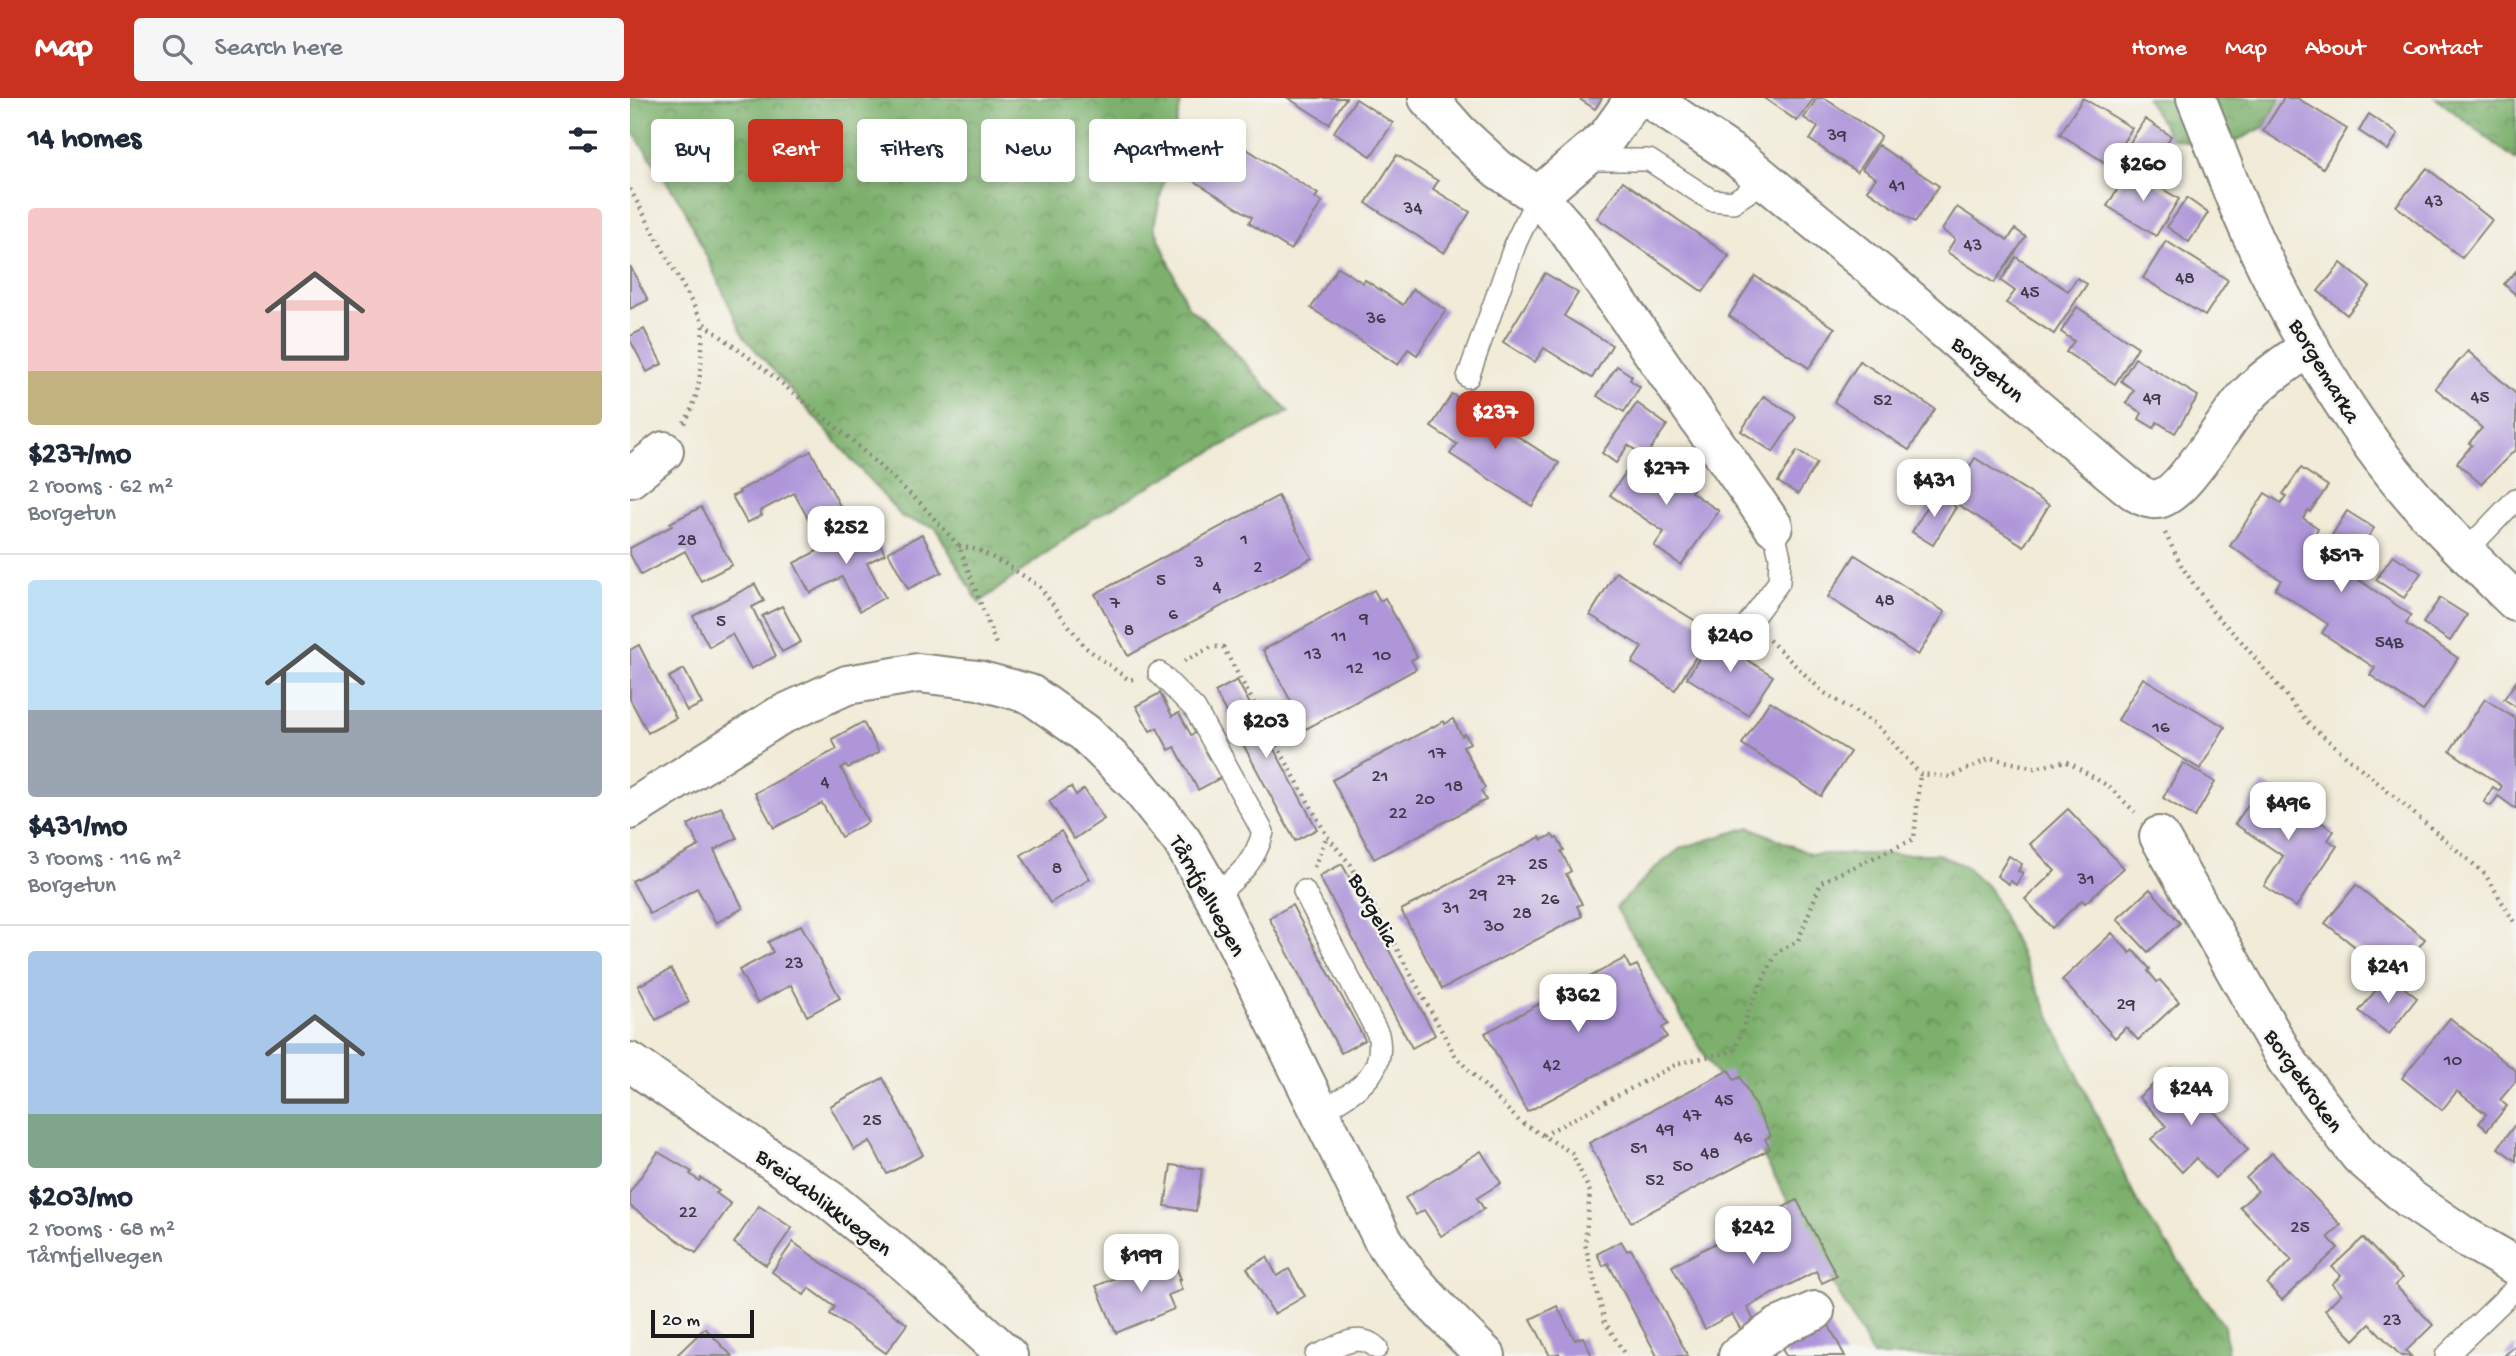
<!DOCTYPE html>
<meta charset="utf-8">
<style>
body{margin:0;font-family:"Gochi Hand",sans-serif;background:#f6f6f7;color:#1f2937;height:100vh;display:flex;flex-direction:column;font-size:26px;white-space:nowrap}
*{box-sizing:border-box;margin:0}
p{font-size:23px;color:#747a83}
.icon{flex:none;width:38px;height:38px;fill:none;stroke:currentColor;stroke-width:2;stroke-linecap:round;stroke-linejoin:round}
.map{position:relative;flex:1;overflow:hidden}
.drawer{display:flex;flex-direction:column;background:#fff;width:630px}
.drawer>*{flex:none}
.hud{position:absolute;left:21px;top:21px;width:665px;height:63px;display:flex;gap:14px}
.scale{position:absolute;left:21px;bottom:18px;width:103px;box-sizing:border-box;padding-left:7px;border:4px solid #1c1c1c;border-top:0;font-size:19px;line-height:24px;white-space:nowrap;color:#1c1c1c;-webkit-text-stroke:5px #f6f6f2;paint-order:stroke}
.price{position:absolute;translate:-50% -60px;padding:0 16px;border-radius:14px;background:#fff;color:#222;font-size:23px;line-height:46px;filter:drop-shadow(0 2px 4px #0008)}
.price::after{content:'';position:absolute;left:50%;top:42px;width:21px;height:16px;margin-left:-10px;background:inherit;clip-path:polygon(0 0,100% 0,50% 100%)}
.price.on{background:#c8321e;color:#fff}
ul{padding:0;list-style:none}
li{display:grid;align-content:center;gap:14px;height:371px;padding:0 28px}
li+li{border-top:2px solid #e0e1e3}
li span{display:grid;place-items:center;height:217px;border-radius:7px;color:#555}
li>.icon{margin-inline-start:auto}
span .icon{width:126px;height:126px;fill:#fffc;stroke-width:1}
li b{font-size:30px}
h2{display:flex;justify-content:space-between;align-items:center;height:84px;padding:0 28px;font-size:30px}
.chip{padding:0 24px;border-radius:7px;background:#fff;box-shadow:0 4px 10px #0003;font-size:24px;line-height:63px}
.chip.on{background:#c8321e;color:#fff}
header{display:flex;align-items:center;gap:42px;box-sizing:border-box;height:98px;padding:0 35px;background:#c8321e;color:#fff}
header strong{font-size:33px}
nav{display:flex;gap:38px;margin-inline-start:auto;font-size:24px}
.search{width:490px;height:63px;background:#f6f6f7;display:flex;align-items:center;gap:18px;box-sizing:border-box;padding:0 24px;border-radius:7px;color:#747a83;font-size:26px}
main{display:flex;flex:1;min-height:0}
.map>svg:first-child{display:block}
.forest{fill:url(#forest-crowns);stroke:#4c6644;stroke-width:2}
.building{fill:#af96d9}
.lines{fill:none;stroke-linecap:round;stroke-linejoin:round}
.service-casing{stroke:#86847a;stroke-width:24}
.minor-casing{stroke:#86847a;stroke-width:42}
.path{stroke:#86847a;stroke-width:4.5;stroke-dasharray:2 5;stroke-linecap:butt}
.service{stroke:#fff;stroke-width:21}
.minor{stroke:#fff;stroke-width:38}
.labels{text-anchor:middle;stroke-width:5;stroke-linejoin:round;paint-order:stroke}
.number-label{font-size:19px;fill:#413a4b}
.street-label{font-size:23px;fill:#1c1c1c;stroke:#f6f6f2}
</style>
<header>
<strong>Map</strong>
<div class="search"><svg class="icon" aria-label="search" viewBox="0 0 24 24"><circle cx="10" cy="10" r="6"/><path d="M15 15l6 6"/></svg>Search here</div>
<nav><a>Home</a><a>Map</a><a>About</a><a>Contact</a></nav>
</header>
<main>
<section class="drawer">
<h2>14 homes<svg class="icon" aria-label="filters" viewBox="0 0 24 24"><path d="M4 7h16M4 17h16"/><circle cx="9" cy="7" r="2"/><circle cx="15" cy="17" r="2"/></svg></h2>
<ul>
<li><span style="background:linear-gradient(#f6c9c9 75%,#c2b280 0)"><svg class="icon" aria-label="home" viewBox="0 0 24 24"><path d="M3 11l9-7 9 7M6 9v11h12V9"/></svg></span><div><b>$237/mo</b><p>2 rooms · 62 m²</p><p>Borgetun</p></div></li>
<li><span style="background:linear-gradient(#bfe0f5 60%,#9aa5b1 0)"><svg class="icon" aria-label="home" viewBox="0 0 24 24"><path d="M3 11l9-7 9 7M6 9v11h12V9"/></svg></span><div><b>$431/mo</b><p>3 rooms · 116 m²</p><p>Borgetun</p></div></li>
<li><span style="background:linear-gradient(#a9c7e8 75%,#7fa58c 0)"><svg class="icon" aria-label="home" viewBox="0 0 24 24"><path d="M3 11l9-7 9 7M6 9v11h12V9"/></svg></span><div><b>$203/mo</b><p>2 rooms · 68 m²</p><p>Tårnfjellvegen</p></div></li>
</ul>
</section>
<div class="map">
<svg width="1886" height="1258" viewBox="0 0 1886 1258">
<defs>
<pattern id="forest-crowns" width="20" height="18" patternUnits="userSpaceOnUse" patternTransform="scale(1.75)"><rect width="20" height="18" fill="#7cb06c"/><path d="M2 6a3 3 0 1 1 6 0M12 15a3 3 0 1 1 6 0" fill="none" stroke="#658e58"/></pattern>
</defs>
<rect width="100%" height="100%" fill="#f6f6f2"/>
<filter id="ink" filterUnits="userSpaceOnUse"><feTurbulence type="fractalNoise" baseFrequency=".0143" numOctaves="2"/><feDisplacementMap in="SourceGraphic" scale="14" xChannelSelector="R" yChannelSelector="G"/><feConvolveMatrix kernelMatrix="1 2 1 2 8 2 1 2 1" color-interpolation-filters="sRGB"/></filter>
<filter id="wash" filterUnits="userSpaceOnUse"><feTurbulence type="fractalNoise" baseFrequency=".00686" numOctaves="4" result="noise"/><feDisplacementMap in="SourceGraphic" scale="28" xChannelSelector="R" yChannelSelector="G"/><feGaussianBlur stdDeviation="1.57" result="paint"/><feColorMatrix in="noise" values="0 0 0 0 0 0 0 0 0 0 0 0 0 0 0 0 0 1.4 0 .05"/><feComposite in="paint" operator="in"/></filter>
<g filter="url(#wash)">
<rect width="100%" height="100%" fill="#f1ebd8"/>
<g class="forest">
<polygon points="0,0 552,0 524,128 557,208 584,231 659,314 603,342 462,421 349,505 305,429 273,420 114,239 53,108 0,30"/>
<polygon points="1516,0 1651,0 1634,29 1604,44 1572,48 1541,40"/>
<polygon points="1806,0 1886,0 1886,62"/>
<polygon points="1120,729 1180,756 1308,756 1335,768 1360,791 1508,1105 1594,1228 1598,1258 1243,1258 1112,1019 986,810 1025,770 1051,750"/>
</g>
<g id="blocks">
<g class="building">
<polygon points="658,0 716,0 699,26"/>
<polygon points="948,0 972,0 965,11"/>
<polygon points="1134,0 1184,0 1167,23"/>
<polygon points="1187,0 1194,0 1251,38 1227,74 1180,42 1188,29 1174,20"/>
<polygon points="1453,0 1502,30 1479,67 1430,36"/>
<polygon points="1654,0 1667,0 1717,31 1693,70 1633,33"/>
<polygon points="726,1 763,25 741,58 704,34"/>
<polygon points="1739,16 1768,36 1758,52 1729,33"/>
<polygon points="1515,21 1541,38 1521,71 1494,54"/>
<polygon points="574,46 600,63 610,47 688,96 685,100 692,104 661,152 619,125 622,119 558,79 573,55 569,53"/>
<polygon points="1248,47 1309,88 1285,124 1237,92 1246,80 1232,71"/>
<polygon points="767,57 808,83 803,91 840,114 814,155 736,105"/>
<polygon points="1797,70 1862,122 1832,160 1766,108"/>
<polygon points="1500,71 1549,101 1526,138 1477,108"/>
<polygon points="993,83 1099,158 1073,194 967,120"/>
<polygon points="1557,100 1578,115 1559,144 1537,129"/>
<polygon points="1327,109 1378,142 1385,131 1396,139 1364,185 1317,154 1325,141 1312,132"/>
<polygon points="1536,143 1598,182 1575,218 1513,180"/>
<polygon points="1386,159 1438,193 1447,180 1457,186 1424,236 1376,205 1385,193 1371,183"/>
<polygon points="1711,165 1740,189 1717,217 1688,193"/>
<polygon points="0,168 18,202 0,211"/>
<polygon points="708,169 733,185 735,182 773,207 783,191 816,212 787,257 778,251 768,267 681,210"/>
<polygon points="1886,173 1886,197 1874,186"/>
<polygon points="915,175 948,195 934,218 982,247 962,280 914,250 905,264 873,244"/>
<polygon points="1125,178 1205,230 1179,270 1099,218"/>
<polygon points="1447,209 1508,249 1485,286 1436,254 1444,243 1431,234"/>
<polygon points="14,231 32,266 17,274 0,242 0,238"/>
<polygon points="1838,253 1886,296 1886,351 1851,386 1827,365 1842,347 1839,345 1852,330 1805,290"/>
<polygon points="1505,260 1568,298 1545,335 1527,324 1524,330 1509,321 1512,315 1496,305 1504,292 1491,283"/>
<polygon points="1230,263 1305,311 1279,352 1204,304"/>
<polygon points="987,268 1002,278 1000,282 1010,289 994,314 967,298"/>
<polygon points="822,296 929,365 902,408 820,356 827,346 801,329"/>
<polygon points="1134,298 1166,319 1143,354 1111,333"/>
<polygon points="1007,305 1037,327 1015,359 998,347 986,365 972,355"/>
<polygon points="181,353 210,408 180,424 164,395 130,413 132,417 117,425 102,398 110,395 109,393"/>
<polygon points="1167,353 1187,365 1168,396 1148,384"/>
<polygon points="1008,357 1040,380 1045,373 1065,388 1061,394 1089,413 1051,467 1024,448 1034,434 980,397"/>
<polygon points="1345,360 1419,407 1394,448 1319,401"/>
<polygon points="1671,370 1698,388 1680,414 1678,412 1673,420 1688,430 1683,439 1735,473 1729,482 1781,517 1776,526 1828,560 1793,613 1740,577 1745,570 1692,535 1698,526 1645,491 1651,482 1600,448 1635,395 1651,405 1656,398 1653,396"/>
<polygon points="1305,396 1326,409 1303,447 1282,434"/>
<polygon points="648,398 682,460 498,558 465,496"/>
<polygon points="71,409 102,467 71,483 55,453 11,477 0,456 0,450 42,428 40,425"/>
<polygon points="1717,413 1744,430 1727,456 1701,439"/>
<polygon points="240,425 255,456 237,465 255,499 230,513 212,479 180,495 164,465"/>
<polygon points="292,436 312,474 278,491 258,454"/>
<polygon points="1225,457 1315,514 1288,557 1198,499"/>
<polygon points="1763,457 1791,475 1774,500 1746,482"/>
<polygon points="986,474 1082,533 1045,592 1002,565 1012,549 960,517"/>
<polygon points="125,486 134,503 122,509 146,558 121,571 102,536 79,549 63,518"/>
<polygon points="744,492 750,503 755,500 787,559 781,562 786,571 676,631 633,552"/>
<polygon points="1810,500 1837,517 1820,543 1793,525"/>
<polygon points="152,508 171,544 152,554 132,518"/>
<polygon points="1085,534 1117,554 1114,560 1143,578 1118,617 1057,580"/>
<polygon points="9,547 46,620 18,635 0,601 0,552"/>
<polygon points="54,571 72,606 57,613 39,579"/>
<polygon points="1513,580 1595,629 1570,671 1488,622"/>
<polygon points="607,582 687,731 665,743 585,594"/>
<polygon points="1886,584 1886,609 1874,601"/>
<polygon points="530,595 542,618 549,615 561,637 567,634 592,679 568,692 545,649 539,652 527,630 520,633 506,608"/>
<polygon points="1855,601 1886,621 1886,711 1868,698 1861,708 1854,704 1863,689 1869,693 1872,688 1820,653"/>
<polygon points="1140,603 1220,654 1191,698 1112,646"/>
<polygon points="823,621 832,638 835,636 840,645 833,648 855,690 851,693 856,702 744,761 702,682 814,623 815,626"/>
<polygon points="233,624 249,654 218,670 216,667 211,670 238,724 211,739 192,705 144,730 125,695 207,651 202,641"/>
<polygon points="1553,665 1585,684 1565,719 1533,700"/>
<polygon points="1633,685 1704,733 1698,742 1707,748 1666,809 1634,788 1653,758 1605,726"/>
<polygon points="441,689 446,697 454,691 474,721 444,741 419,703"/>
<polygon points="91,709 107,740 84,752 113,810 86,825 67,790 20,816 2,783 69,748 58,727"/>
<polygon points="1438,711 1494,770 1455,805 1452,802 1422,830 1395,801 1425,773 1400,746"/>
<polygon points="431,733 460,781 420,805 391,757"/>
<polygon points="922,737 925,741 927,740 934,752 931,753 941,773 936,776 952,806 947,808 952,818 812,891 771,812 910,739 912,742"/>
<polygon points="1379,758 1392,766 1388,773 1393,775 1386,787 1381,783 1379,786 1367,778"/>
<polygon points="712,766 805,937 782,950 689,778"/>
<polygon points="1726,787 1795,841 1765,880 1695,825"/>
<polygon points="1520,791 1550,825 1518,854 1487,821"/>
<polygon points="662,807 735,942 711,955 639,820"/>
<polygon points="171,827 210,900 177,918 161,887 127,905 109,872 143,854 138,844"/>
<polygon points="1482,835 1500,855 1503,852 1520,871 1518,873 1527,884 1530,882 1549,904 1508,942 1496,929 1485,940 1432,882"/>
<polygon points="995,860 1000,870 1007,867 1038,926 1032,930 1037,939 897,1014 855,935"/>
<polygon points="41,871 59,904 26,922 8,888"/>
<polygon points="1758,877 1787,900 1759,936 1729,913"/>
<polygon points="1820,920 1886,973 1886,983 1870,1002 1877,1008 1857,1032 1849,1025 1856,1016 1827,993 1812,1012 1772,980"/>
<polygon points="1542,970 1599,1029 1618,1052 1585,1080 1566,1060 1552,1074 1521,1041 1536,1028 1509,999"/>
<polygon points="1099,972 1104,982 1110,979 1141,1038 1135,1041 1140,1051 1001,1124 959,1045"/>
<polygon points="253,980 293,1057 257,1076 240,1043 224,1052 200,1008"/>
<polygon points="1886,1025 1886,1063 1868,1050"/>
<polygon points="851,1053 871,1085 847,1100 854,1111 811,1138 794,1112 786,1117 775,1100"/>
<polygon points="28,1054 62,1074 60,1076 69,1083 71,1080 89,1093 86,1095 101,1106 66,1155 0,1108 0,1094"/>
<polygon points="1642,1055 1711,1127 1698,1139 1708,1150 1652,1202 1637,1186 1662,1162 1610,1109 1628,1093 1616,1080"/>
<polygon points="541,1067 572,1071 566,1113 535,1108"/>
<polygon points="1167,1102 1207,1178 1192,1185 1186,1173 1117,1209 1125,1225 1111,1232 1102,1216 1075,1231 1042,1168"/>
<polygon points="129,1108 162,1130 136,1167 104,1145"/>
<polygon points="1733,1140 1772,1180 1765,1187 1803,1227 1776,1253 1781,1258 1771,1258 1740,1226 1724,1242 1695,1212 1711,1196 1702,1186 1711,1178 1702,1169"/>
<polygon points="991,1143 997,1153 1001,1151 1058,1258 1027,1258 978,1165 973,1168 967,1156"/>
<polygon points="163,1144 277,1226 256,1255 200,1216 205,1209 179,1190 174,1197 142,1174"/>
<polygon points="541,1157 551,1181 548,1181 552,1192 538,1197 544,1211 486,1235 466,1188"/>
<polygon points="637,1159 647,1178 659,1171 675,1198 644,1216 617,1170"/>
<polygon points="927,1208 945,1242 953,1239 962,1258 930,1258 929,1255 920,1258 901,1221"/>
<polygon points="1197,1224 1215,1258 1156,1258 1151,1249"/>
<polygon points="75,1230 102,1258 46,1258"/>
<polygon points="1886,1247 1886,1258 1874,1258"/>
</g>
</g>
</g>
<g filter="url(#ink)">
<use href="#blocks" fill-opacity="0" stroke="#86847a" stroke-width="2"/>
<g class="lines">
<defs>
<g id="service">
<polyline points="952,62 1019,62 1081,102 1103,104 1135,83"/>
<polyline points="838,279 886,144 908,98"/>
<polyline points="1835,454 1886,401"/>
<polyline points="1109,538 1149,484 1150,459 1143,428"/>
<path d="M 529,575 L 565,611 L 633,734 C 625,765 608,778 584,799"/>
<path d="M 674,793 L 748,936 C 758,979 720,995 689,1015"/>
<path d="M 686,1258 C 706,1250 728,1232 747,1250"/>
<polyline points="1816,1258 1886,1190"/>
</g>
<g id="minor">
<polyline points="798,0 829,35 868,71 908,98 937,131 1143,428"/>
<path d="M 1018,0 L 1107,59 L 1251,177 L 1482,375 C 1494,384 1511,403 1527,401 C 1554,398 1596,319 1617,298 C 1636,278 1657,264 1680,249"/>
<path d="M 1566,0 C 1581,36 1594,73 1609,109 C 1650,203 1709,311 1775,389 C 1809,430 1848,467 1886,504"/>
<polyline points="908,98 977,39 1005,0"/>
<polyline points="0,380 34,353"/>
<path d="M 0,712 L 149,618 L 217,587 L 288,575 L 348,582 L 400,596 L 455,635 L 507,686 L 552,743 L 584,799 L 752,1140 C 780,1185 818,1221 856,1258"/>
<polyline points="1529,738 1657,963 1729,1057 1780,1101 1834,1138 1886,1168"/>
<polyline points="0,964 201,1103 276,1165 378,1258"/>
<polyline points="1108,1258 1148,1229 1185,1213"/>
</g>
</defs>
<use href="#service" class="service-casing"/>
<use href="#minor" class="minor-casing"/>
<g class="path">
<polyline points="0,91 73,225 134,271 218,339 290,405 329,448 367,549"/>
<path d="M 54,325 C 73,296 71,260 73,226"/>
<polyline points="1535,435 1552,469 1583,514 1611,543 1680,627 1855,776 1886,827"/>
<polyline points="329,448 348,452 375,466 409,488 455,549 499,582 504,581"/>
<polyline points="1139,542 1193,594 1247,627 1290,676 1320,679 1361,660 1405,670 1436,663 1478,688 1505,714"/>
<polyline points="554,563 582,549 593,549 697,738 721,767 826,959 889,1023 942,1055 960,1094 955,1146 975,1224 996,1258"/>
<polyline points="684,769 697,738"/>
<polyline points="913,1037 1049,965 1104,953 1123,902 1147,854 1168,843 1191,784 1284,741 1290,676"/>
</g>
<use href="#service" class="service"/>
<use href="#minor" class="minor"/>
</g>
</g>
<g class="labels">
<g class="number-label">
<text x="1207" y="42">39</text>
<text x="1267" y="92">41</text>
<text x="1804" y="108">43</text>
<text x="783" y="115">34</text>
<text x="1343" y="152">43</text>
<text x="1555" y="185">48</text>
<text x="1400" y="199">45</text>
<text x="746" y="225">36</text>
<text x="1850" y="304">45</text>
<text x="1522" y="305">49</text>
<text x="1253" y="307">52</text>
<text x="614" y="446">1</text>
<text x="57" y="447">28</text>
<text x="569" y="469">3</text>
<text x="628" y="474">2</text>
<text x="531" y="487">5</text>
<text x="587" y="494">4</text>
<text x="1255" y="507">48</text>
<text x="485" y="510">7</text>
<text x="543" y="521">6</text>
<text x="734" y="525">9</text>
<text x="91" y="528">5</text>
<text x="499" y="537">8</text>
<text x="709" y="543">11</text>
<text x="1759" y="549">54B</text>
<text x="683" y="561">13</text>
<text x="752" y="562">10</text>
<text x="725" y="575">12</text>
<text x="1531" y="634">16</text>
<text x="807" y="660">17</text>
<text x="750" y="683">21</text>
<text x="195" y="689">4</text>
<text x="824" y="693">18</text>
<text x="795" y="706">20</text>
<text x="768" y="720">22</text>
<text x="908" y="771">25</text>
<text x="427" y="775">8</text>
<text x="1456" y="786">31</text>
<text x="876" y="787">27</text>
<text x="848" y="801">29</text>
<text x="920" y="806">26</text>
<text x="821" y="815">31</text>
<text x="892" y="820">28</text>
<text x="864" y="833">30</text>
<text x="164" y="870">23</text>
<text x="1496" y="911">29</text>
<text x="1823" y="967">10</text>
<text x="922" y="972">42</text>
<text x="1094" y="1007">45</text>
<text x="1062" y="1022">47</text>
<text x="242" y="1027">25</text>
<text x="1035" y="1036">49</text>
<text x="1113" y="1044">46</text>
<text x="1009" y="1055">51</text>
<text x="1080" y="1060">48</text>
<text x="1053" y="1073">50</text>
<text x="1025" y="1087">52</text>
<text x="58" y="1119">22</text>
<text x="1670" y="1134">25</text>
<text x="1762" y="1227">23</text>
</g>
<g class="street-label">
<text transform="translate(1359 270) rotate(41)" y="8">Borgetun</text>
<text transform="translate(1696 272) rotate(59)" y="8">Borgemarka</text>
<text transform="translate(579 797) rotate(61)" y="8">Tårnfjellvegen</text>
<text transform="translate(745 811) rotate(61)" y="8">Borgelia</text>
<text transform="translate(1675 982) rotate(55)" y="8">Borgekroken</text>
<text transform="translate(195 1103) rotate(37)" y="8">Breidablikkvegen</text>
</g>
</g>
</svg>
<div class="scale">20 m</div>
<b class="price" style="left:1513px;top:105px">$260</b>
<b class="price on" style="left:865px;top:353px">$237</b>
<b class="price" style="left:1036px;top:409px">$277</b>
<b class="price" style="left:1304px;top:421px">$431</b>
<b class="price" style="left:216px;top:468px">$252</b>
<b class="price" style="left:1711px;top:496px">$517</b>
<b class="price" style="left:1100px;top:576px">$240</b>
<b class="price" style="left:636px;top:662px">$203</b>
<b class="price" style="left:1658px;top:744px">$496</b>
<b class="price" style="left:1758px;top:907px">$241</b>
<b class="price" style="left:948px;top:936px">$362</b>
<b class="price" style="left:1561px;top:1029px">$244</b>
<b class="price" style="left:1123px;top:1168px">$242</b>
<b class="price" style="left:511px;top:1196px">$199</b>
<div class="hud">
<a class="chip">Buy</a>
<a class="chip on">Rent</a>
<a class="chip">Filters</a>
<a class="chip">New</a>
<a class="chip">Apartment</a>
</div>
</div>
</main>
